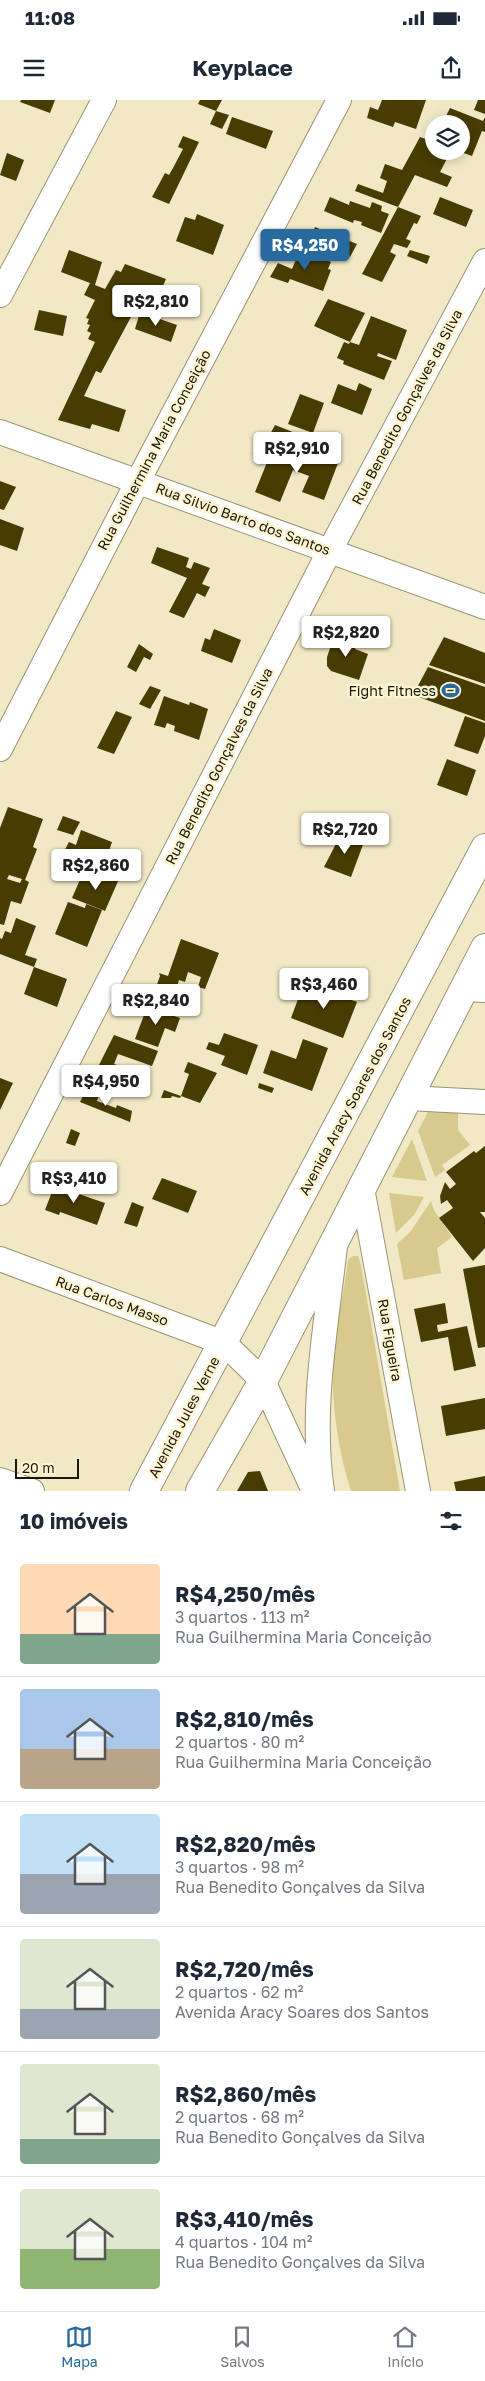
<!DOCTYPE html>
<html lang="pt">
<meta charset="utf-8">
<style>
body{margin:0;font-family:"Golos Text",sans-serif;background:#f2f2f3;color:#1f2937;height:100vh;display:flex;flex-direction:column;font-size:19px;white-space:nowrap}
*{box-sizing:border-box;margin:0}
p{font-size:16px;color:#747a83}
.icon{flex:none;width:28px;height:28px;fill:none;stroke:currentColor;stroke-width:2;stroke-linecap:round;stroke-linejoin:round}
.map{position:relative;height:1391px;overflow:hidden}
.sheet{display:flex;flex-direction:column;background:#fff;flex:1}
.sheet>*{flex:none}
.controls{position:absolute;left:425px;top:15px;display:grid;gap:10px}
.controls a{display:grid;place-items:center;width:45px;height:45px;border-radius:50%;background:#fff;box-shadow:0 2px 12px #0003;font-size:25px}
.scale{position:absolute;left:15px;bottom:12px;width:64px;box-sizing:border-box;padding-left:5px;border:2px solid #1a170a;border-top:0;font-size:14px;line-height:18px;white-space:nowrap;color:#1a170a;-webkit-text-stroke:4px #fef5d2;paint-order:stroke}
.price{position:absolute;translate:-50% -42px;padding:0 11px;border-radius:5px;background:#fff;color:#222;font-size:16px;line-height:32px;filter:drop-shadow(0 1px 2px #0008)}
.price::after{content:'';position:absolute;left:50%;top:30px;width:15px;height:11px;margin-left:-8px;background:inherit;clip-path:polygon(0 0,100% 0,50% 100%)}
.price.selected{background:#266a9f;color:#fff}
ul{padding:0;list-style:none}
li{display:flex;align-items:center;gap:15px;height:125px;padding:0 20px}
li+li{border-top:1px solid #e0e1e3}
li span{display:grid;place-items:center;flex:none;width:140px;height:100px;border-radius:5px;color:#555}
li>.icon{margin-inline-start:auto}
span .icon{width:60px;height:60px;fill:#fffc;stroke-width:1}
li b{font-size:21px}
h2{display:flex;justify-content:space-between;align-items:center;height:60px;padding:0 20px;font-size:21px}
.status{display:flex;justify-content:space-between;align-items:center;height:35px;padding:0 25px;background:#fff;direction:ltr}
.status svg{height:14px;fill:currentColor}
header{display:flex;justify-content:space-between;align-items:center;height:65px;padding:0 20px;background:#fff;font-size:22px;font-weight:700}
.dock{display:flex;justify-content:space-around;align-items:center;height:70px;border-top:1px solid #e0e1e3;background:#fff;font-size:14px;color:#747a83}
.dock a{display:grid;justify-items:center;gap:2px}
.dock .selected{color:#266a9f}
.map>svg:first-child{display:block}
.green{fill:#d8c98d}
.building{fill:#483c02;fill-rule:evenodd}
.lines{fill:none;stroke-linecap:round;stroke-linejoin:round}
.minor-casing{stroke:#9b9372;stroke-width:26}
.major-casing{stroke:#9b9372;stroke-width:30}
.minor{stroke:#fff;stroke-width:24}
.major{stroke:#fff;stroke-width:28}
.labels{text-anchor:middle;stroke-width:5;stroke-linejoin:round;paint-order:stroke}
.street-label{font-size:14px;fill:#1a170a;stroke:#fef5d2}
.poi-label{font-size:14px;fill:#1a170a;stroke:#fef5d2;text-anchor:end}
</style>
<div class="status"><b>11:08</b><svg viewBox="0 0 49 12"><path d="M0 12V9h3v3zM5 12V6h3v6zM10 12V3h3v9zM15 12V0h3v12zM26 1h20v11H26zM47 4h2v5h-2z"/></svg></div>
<header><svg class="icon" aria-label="menu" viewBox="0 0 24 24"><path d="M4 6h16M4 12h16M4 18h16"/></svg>Keyplace<svg class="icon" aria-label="share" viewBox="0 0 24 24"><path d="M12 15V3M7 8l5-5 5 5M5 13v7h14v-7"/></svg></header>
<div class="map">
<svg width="485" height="1391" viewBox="0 0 485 1391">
<rect width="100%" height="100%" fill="#f1e8c5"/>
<g class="green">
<polygon points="458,1005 458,1030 470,1045 442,1065 445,1070 435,1077 418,1031 431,1006"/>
<polygon points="412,1039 427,1081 392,1077"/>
<polygon points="389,1093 424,1097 414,1115 396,1133"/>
<polygon points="431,1101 434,1110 452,1137 437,1148 441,1173 404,1180 397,1144 411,1131"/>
<path d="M 353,1156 L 358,1156 L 361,1165 L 400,1391 L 351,1391 C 336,1344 329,1289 335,1239 C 339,1213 345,1186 348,1160 Z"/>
</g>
<g class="building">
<polygon points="21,0 55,0 50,13 20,2"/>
<polygon points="200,0 222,0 216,11 198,4"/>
<polygon points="382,0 426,0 416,29 395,22 393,27 367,18 370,7 378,10"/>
<polygon points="478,0 485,0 485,14 474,10"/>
<polygon points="450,8 483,21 485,17 485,32 482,31 472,56 461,52 461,24 448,24 449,21 444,20"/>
<polygon points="216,11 229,15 222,29 210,24"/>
<polygon points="232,17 273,31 266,49 226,34"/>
<polygon points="183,36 199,42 169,104 152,97 165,73 169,75 173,68 183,49 178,47"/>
<polygon points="420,37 434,42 434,51 451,51 440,72 452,77 447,87 415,75 398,107 355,91 358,84 383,93 387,81 380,78 385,64 402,70"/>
<polygon points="7,53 24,60 16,81 0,75"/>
<polygon points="330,97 349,105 350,101 370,108 372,102 382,106 381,111 389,114 381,133 361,125 362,122 354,120 353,123 324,111"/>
<polygon points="440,97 473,110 466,127 433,114"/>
<polygon points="398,107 421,116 417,124 414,123 406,139 411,141 407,148 394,144 390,152 396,155 382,182 362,174"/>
<polygon points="197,114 224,125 213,155 176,141 185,117 195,120"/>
<polygon points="315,127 357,144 350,157 339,153 338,156 308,145"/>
<polygon points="69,150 102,162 95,185 105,189 116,170 121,172 125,164 166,179 156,202 164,205 161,210 139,202 101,273 96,271 84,296 126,310 119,332 92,324 90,329 58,320 95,242 88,239 91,233 87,231 90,225 87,224 89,219 86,218 95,200 84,195 90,183 61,172"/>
<polygon points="300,150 331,162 328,169 331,170 323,191 290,179 288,183 270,177 278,163 292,169"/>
<polygon points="410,150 430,156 427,164 407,156"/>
<polygon points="328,199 365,213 350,242 314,226"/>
<polygon points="39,210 67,216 63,236 34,230"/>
<polygon points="140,212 177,225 171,242 135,229"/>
<polygon points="371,216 407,230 396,260 378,253 377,256 392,261 384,280 343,264 344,261 337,258 344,242 349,244 350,242 359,245"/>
<polygon points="359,283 372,289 362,315 331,303 338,284 356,291"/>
<polygon points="300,294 324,303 313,333 288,324"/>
<polygon points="275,325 318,342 314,351 286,340 283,346 275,343 266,360 253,354 261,337 267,340"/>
<polygon points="298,347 338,363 324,400 302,392 309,376 293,370 280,402 255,392 272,350 285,355 283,360 289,362 291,358 293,359"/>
<polygon points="0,381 16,387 4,410 0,409"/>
<polygon points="0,419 24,428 17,451 0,445"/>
<polygon points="157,447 189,458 186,467 191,469 194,462 210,468 202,484 210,487 205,497 197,493 184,518 169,512 187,478 151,463"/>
<polygon points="214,529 241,540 232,563 201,551 205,538 210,540"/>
<polygon points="335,534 357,541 355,549 368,554 359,580 331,571 327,566 327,557"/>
<polygon points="444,537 485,553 485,584 429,565"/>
<polygon points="139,544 153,554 150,560 144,557 136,572 127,567"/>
<polygon points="428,567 485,587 485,621 413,595"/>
<polygon points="150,586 161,590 150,609 139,604"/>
<polygon points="164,596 189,605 190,602 208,609 199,640 174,631 175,626 167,623 165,628 154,625"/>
<polygon points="116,611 132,617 114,654 97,648"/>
<polygon points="465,616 485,623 485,636 478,654 454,646"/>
<polygon points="447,659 476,670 467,696 437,685"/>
<path d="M 8,707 L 43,719 L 33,747 L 37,749 L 25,780 L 29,782 L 21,804 L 11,801 L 4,825 L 0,824 L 0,728 ZM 9,775 L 22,779 L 20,783 L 7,779 Z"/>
<polygon points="63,716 80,722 73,735 57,730"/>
<polygon points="81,730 112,742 104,766 74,755 71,761 61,757 69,742 76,745"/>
<polygon points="341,734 364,742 351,777 324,767"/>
<polygon points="102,773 119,779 105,811 72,798 82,775 99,781"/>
<polygon points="68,802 85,808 86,804 102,810 87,847 55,834"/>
<polygon points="16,818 36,826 25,855 37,859 34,867 0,854 0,838 2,839 5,831 11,833"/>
<polygon points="181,839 219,853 205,889 198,887 201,877 188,872 185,882 179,880 176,890 185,893 179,911 151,901 160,876 159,873 168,876"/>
<polygon points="34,867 67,879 57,907 24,894"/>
<polygon points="304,883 357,902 343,938 291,918"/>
<polygon points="147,907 180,918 175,932 165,928 158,947 135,939"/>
<polygon points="224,933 258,945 247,975 221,965 225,956 206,949 209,942 219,945"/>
<polygon points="114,935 158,951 152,966 118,954 114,964 123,967 121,973 99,965"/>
<polygon points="303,939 328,948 312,991 263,973 271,950 296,959"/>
<polygon points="188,962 217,973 200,1003 181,996 189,974 184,972"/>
<polygon points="95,972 103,975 100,984 91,980"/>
<polygon points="0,978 13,983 0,1010"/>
<polygon points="259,983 274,988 272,993 258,988"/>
<polygon points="86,990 99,995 97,1001 116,1008 117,1005 132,1011 130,1022 80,1002"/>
<polygon points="164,990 181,996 180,998 172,996 171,998 161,998"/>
<polygon points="71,1029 80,1033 75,1046 66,1043"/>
<polygon points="485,1046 485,1112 480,1112 485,1118 485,1148 473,1161 439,1118 453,1108 447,1100 441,1104 440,1096 445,1082 450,1089 456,1084 446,1072 474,1051 476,1053"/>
<polygon points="162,1078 197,1091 188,1113 152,1099"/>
<polygon points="57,1079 73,1084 70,1091 105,1103 97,1125 60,1112 59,1115 45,1110"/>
<polygon points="132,1102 144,1107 137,1127 124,1123"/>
<polygon points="485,1165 485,1247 478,1248 463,1169"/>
<polygon points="445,1203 448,1223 437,1225 438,1232 467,1226 476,1266 454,1271 448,1237 421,1242 414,1209"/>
<polygon points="485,1298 485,1329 446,1336 441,1306"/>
<polygon points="260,1371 268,1391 237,1391 248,1372"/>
<polygon points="485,1376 485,1391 456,1391 454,1382"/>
</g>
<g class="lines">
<defs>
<g id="minor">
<polyline points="0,195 104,0"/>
<polyline points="0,332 485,507"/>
<polyline points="0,649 138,381 339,0"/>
<polyline points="464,889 485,890"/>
<polyline points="408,998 485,1002"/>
<polyline points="362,1088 418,1391"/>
<polyline points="0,1093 330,450 485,161"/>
<polyline points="0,1159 224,1243 263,1281 314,1391"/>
<polyline points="0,1380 32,1391"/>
<path d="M 322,1391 C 310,1309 326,1228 335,1146"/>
</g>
<g id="major">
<polyline points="144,1391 485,748"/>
<polyline points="200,1391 263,1281 485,848"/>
</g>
</defs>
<use href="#minor" class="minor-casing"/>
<use href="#major" class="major-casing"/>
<use href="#minor" class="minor"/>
<use href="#major" class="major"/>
</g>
<defs>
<symbol id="stadium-bare" viewBox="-9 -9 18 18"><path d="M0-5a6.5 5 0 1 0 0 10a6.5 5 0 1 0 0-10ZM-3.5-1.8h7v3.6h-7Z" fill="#266a9f" stroke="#fef5d2" stroke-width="2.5" paint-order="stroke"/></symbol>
</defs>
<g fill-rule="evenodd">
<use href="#stadium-bare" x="438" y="578" width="25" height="25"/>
</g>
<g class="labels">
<g class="street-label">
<text transform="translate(407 307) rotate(-62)" y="5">Rua Benedito Gonçalves da Silva</text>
<text transform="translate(154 350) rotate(-62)" y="5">Rua Guilhermina Maria Conceição</text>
<text transform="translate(243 419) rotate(20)" y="5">Rua Silvio Barto dos Santos</text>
<text transform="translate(219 666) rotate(-63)" y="5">Rua Benedito Gonçalves da Silva</text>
<text transform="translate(355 996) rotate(-62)" y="5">Avenida Aracy Soares dos Santos</text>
<text transform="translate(112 1201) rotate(20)" y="5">Rua Carlos Masso</text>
<text transform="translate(390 1240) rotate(80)" y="5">Rua Figueira</text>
<text transform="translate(184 1317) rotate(-62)" y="5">Avenida Jules Verne</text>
</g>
<g class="poi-label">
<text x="436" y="596">Fight Fitness</text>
</g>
</g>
</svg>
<div class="controls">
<a><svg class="icon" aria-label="layers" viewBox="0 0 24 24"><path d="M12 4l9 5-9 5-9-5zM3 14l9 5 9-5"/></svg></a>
</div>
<div class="scale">20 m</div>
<b class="price selected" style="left:305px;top:171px">R$4,250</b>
<b class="price" style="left:156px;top:227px">R$2,810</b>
<b class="price" style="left:297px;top:374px">R$2,910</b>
<b class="price" style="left:346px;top:558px">R$2,820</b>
<b class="price" style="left:345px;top:755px">R$2,720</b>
<b class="price" style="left:96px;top:791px">R$2,860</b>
<b class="price" style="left:324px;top:910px">R$3,460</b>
<b class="price" style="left:156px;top:926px">R$2,840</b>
<b class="price" style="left:106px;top:1007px">R$4,950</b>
<b class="price" style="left:74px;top:1104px">R$3,410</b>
</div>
<section class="sheet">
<h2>10 imóveis<svg class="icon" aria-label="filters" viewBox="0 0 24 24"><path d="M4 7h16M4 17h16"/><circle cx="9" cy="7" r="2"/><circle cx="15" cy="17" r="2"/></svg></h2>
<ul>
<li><span style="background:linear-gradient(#ffd9b3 70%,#7fa58c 0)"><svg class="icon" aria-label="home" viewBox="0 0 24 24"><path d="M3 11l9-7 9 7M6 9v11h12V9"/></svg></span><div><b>R$4,250/mês</b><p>3 quartos · 113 m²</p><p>Rua Guilhermina Maria Conceição</p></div></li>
<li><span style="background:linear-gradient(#a9c7e8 60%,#b9a48a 0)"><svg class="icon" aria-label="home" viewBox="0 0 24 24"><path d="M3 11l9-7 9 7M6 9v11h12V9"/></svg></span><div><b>R$2,810/mês</b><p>2 quartos · 80 m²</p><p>Rua Guilhermina Maria Conceição</p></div></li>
<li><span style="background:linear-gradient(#bfe0f5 60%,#9aa5b1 0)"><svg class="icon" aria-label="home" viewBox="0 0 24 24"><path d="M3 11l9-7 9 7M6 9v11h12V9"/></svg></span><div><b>R$2,820/mês</b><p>3 quartos · 98 m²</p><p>Rua Benedito Gonçalves da Silva</p></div></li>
<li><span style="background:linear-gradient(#dfe7d0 70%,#9aa5b1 0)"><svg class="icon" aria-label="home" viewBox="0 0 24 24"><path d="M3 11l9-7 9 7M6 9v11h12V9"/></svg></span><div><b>R$2,720/mês</b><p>2 quartos · 62 m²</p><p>Avenida Aracy Soares dos Santos</p></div></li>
<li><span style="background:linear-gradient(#dfe7d0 75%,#7fa58c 0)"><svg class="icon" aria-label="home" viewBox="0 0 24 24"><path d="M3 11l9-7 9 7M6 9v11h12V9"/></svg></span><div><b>R$2,860/mês</b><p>2 quartos · 68 m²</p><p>Rua Benedito Gonçalves da Silva</p></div></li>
<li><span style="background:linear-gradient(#dfe7d0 60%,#8fb573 0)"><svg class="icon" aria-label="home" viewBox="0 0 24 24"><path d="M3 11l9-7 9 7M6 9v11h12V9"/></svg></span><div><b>R$3,410/mês</b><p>4 quartos · 104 m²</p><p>Rua Benedito Gonçalves da Silva</p></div></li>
</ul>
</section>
<nav class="dock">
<a class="selected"><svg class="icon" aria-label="map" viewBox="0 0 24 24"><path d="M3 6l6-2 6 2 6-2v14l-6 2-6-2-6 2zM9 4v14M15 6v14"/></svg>Mapa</a>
<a><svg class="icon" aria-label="saved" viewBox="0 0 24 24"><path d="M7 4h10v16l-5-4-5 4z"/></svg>Salvos</a>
<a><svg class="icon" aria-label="home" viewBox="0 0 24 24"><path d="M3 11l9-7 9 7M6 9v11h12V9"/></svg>Início</a>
</nav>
